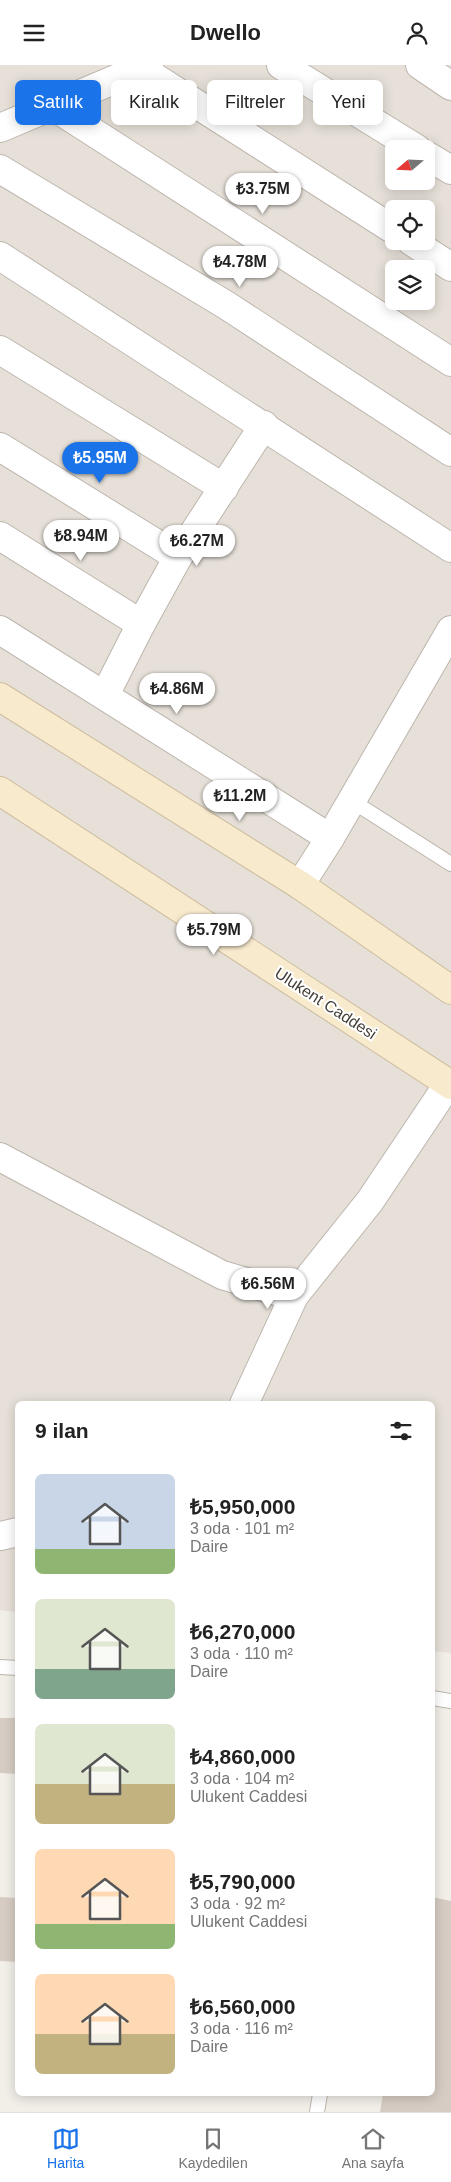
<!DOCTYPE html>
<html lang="tr">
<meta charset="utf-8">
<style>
body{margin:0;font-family:Helvetica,sans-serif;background:#f6f6f6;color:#222;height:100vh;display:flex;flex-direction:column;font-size:19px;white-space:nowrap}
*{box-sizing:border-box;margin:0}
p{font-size:16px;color:#767676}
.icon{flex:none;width:28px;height:28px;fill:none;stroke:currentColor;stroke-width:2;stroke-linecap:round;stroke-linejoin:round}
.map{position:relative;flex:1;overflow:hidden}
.sheet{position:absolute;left:15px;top:1336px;width:420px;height:695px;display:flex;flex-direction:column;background:#fff;border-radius:8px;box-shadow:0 2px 12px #0003}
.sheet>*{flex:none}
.banner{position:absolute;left:15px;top:15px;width:421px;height:45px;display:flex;gap:10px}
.needle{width:32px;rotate:251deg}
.controls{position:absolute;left:385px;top:75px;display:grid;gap:10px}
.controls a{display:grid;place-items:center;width:50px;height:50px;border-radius:8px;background:#fff;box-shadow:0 2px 12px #0003;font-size:25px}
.price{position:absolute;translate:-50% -42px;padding:0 11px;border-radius:18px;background:#fff;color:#222;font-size:16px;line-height:32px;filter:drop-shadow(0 1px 2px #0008)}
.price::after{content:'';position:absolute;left:50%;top:30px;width:15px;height:11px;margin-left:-8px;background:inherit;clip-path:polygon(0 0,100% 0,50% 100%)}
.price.selected{background:#1a73e8;color:#fff}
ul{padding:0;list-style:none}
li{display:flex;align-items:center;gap:15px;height:125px;padding:0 20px}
li span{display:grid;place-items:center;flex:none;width:140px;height:100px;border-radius:8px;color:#555}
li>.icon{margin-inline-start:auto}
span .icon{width:60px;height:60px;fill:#fffc;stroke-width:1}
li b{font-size:21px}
h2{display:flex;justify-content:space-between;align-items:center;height:60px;padding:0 20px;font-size:21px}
.tag{padding:0 18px;border-radius:8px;background:#fff;box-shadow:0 2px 12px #0003;font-size:18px;line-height:45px}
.tag.selected{background:#1a73e8;color:#fff}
header{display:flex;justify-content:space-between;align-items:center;height:65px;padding:0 20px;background:#fff;font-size:22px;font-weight:700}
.dock{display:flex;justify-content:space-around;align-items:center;height:70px;border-top:1px solid #e0e0e0;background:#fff;font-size:14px;color:#767676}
.dock a{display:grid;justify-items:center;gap:2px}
.dock .selected{color:#1a73e8}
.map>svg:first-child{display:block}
.residential{fill:#e6e0d8;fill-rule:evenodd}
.building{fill:#d6ccc3}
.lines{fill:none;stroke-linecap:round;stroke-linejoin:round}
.lane-casing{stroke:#bdb5ad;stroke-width:16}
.street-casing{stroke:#bdb5ad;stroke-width:30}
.secondary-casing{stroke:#cdbc9e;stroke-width:30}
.lane{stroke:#fff;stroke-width:14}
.street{stroke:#fff;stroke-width:28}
.secondary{stroke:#f8eacd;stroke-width:28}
.labels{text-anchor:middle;stroke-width:4;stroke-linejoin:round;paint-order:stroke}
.street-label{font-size:16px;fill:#453f38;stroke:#fff}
</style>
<header><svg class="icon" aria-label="menu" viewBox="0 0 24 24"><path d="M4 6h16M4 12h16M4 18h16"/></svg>Dwello<svg class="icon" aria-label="person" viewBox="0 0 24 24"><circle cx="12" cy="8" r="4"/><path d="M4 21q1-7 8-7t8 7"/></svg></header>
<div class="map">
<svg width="451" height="2047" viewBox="0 0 451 2047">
<rect width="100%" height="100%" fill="#f2efe9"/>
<path class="residential" d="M 0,0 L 451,0 L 451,1588 L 433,1586 L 432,1339 L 18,1339 L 17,1547 L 0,1545 ZM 394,84 L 426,84 L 426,116 L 394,116 ZM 394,144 L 426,144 L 426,176 L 394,176 ZM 394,204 L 426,204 L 426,236 L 394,236 Z"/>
<g class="building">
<polygon points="0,1653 18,1653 18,1709 0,1708"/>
<polygon points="0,1832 18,1833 18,1897 0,1896"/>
<polygon points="432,1832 451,1836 451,2047 380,2047 383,2029 432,2029"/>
</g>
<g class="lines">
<defs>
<g id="lane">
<polyline points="352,736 451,799"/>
<polyline points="0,1602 18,1603"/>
<polyline points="432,1633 451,1636"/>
<polyline points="317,2047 320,2029"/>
</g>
<g id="street">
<polyline points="281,0 417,84"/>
<polyline points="420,0 451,21"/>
<polyline points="140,3 394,165"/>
<polyline points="51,40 451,297"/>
<polyline points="0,63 149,0"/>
<polyline points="426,90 451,105"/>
<polyline points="0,104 226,240 451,387"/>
<polyline points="411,176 451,202"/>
<polyline points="0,191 451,483"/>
<polyline points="0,285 224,423"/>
<polyline points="0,382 178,492"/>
<polyline points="0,471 141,559"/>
<polyline points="0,565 330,773"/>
<polyline points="105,630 141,559 178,492 264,360"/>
<polyline points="300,820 330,773 451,565"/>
<polyline points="0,1092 222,1210 294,1231 370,1136 449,1018"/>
<polyline points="244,1339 294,1231"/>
<polyline points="0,1471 18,1467"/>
</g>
<g id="secondary">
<polyline points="0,632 300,820 451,925"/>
<polyline points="0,726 451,1020"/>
</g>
</defs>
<use href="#lane" class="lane-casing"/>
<use href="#street" class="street-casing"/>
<use href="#secondary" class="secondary-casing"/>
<use href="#lane" class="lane"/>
<use href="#street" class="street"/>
<use href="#secondary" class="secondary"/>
</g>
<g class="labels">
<g class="street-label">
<text transform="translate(326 938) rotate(33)" y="6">Ulukent Caddesi</text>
</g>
</g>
</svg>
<div class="controls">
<a><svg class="needle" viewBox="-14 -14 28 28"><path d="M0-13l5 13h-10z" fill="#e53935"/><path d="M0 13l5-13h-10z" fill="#767676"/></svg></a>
<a><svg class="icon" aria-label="locate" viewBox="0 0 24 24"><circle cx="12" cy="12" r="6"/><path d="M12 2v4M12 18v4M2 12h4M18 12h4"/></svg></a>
<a><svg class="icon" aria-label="layers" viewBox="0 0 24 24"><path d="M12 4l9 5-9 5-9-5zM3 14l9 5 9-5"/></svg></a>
</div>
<b class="price" style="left:263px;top:150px">₺3.75M</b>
<b class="price" style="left:240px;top:223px">₺4.78M</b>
<b class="price selected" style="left:100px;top:419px">₺5.95M</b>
<b class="price" style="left:81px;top:497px">₺8.94M</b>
<b class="price" style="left:197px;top:502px">₺6.27M</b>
<b class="price" style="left:177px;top:650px">₺4.86M</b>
<b class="price" style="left:240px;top:757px">₺11.2M</b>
<b class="price" style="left:214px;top:891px">₺5.79M</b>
<b class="price" style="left:268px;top:1245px">₺6.56M</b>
<div class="banner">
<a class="tag selected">Satılık</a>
<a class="tag">Kiralık</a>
<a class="tag">Filtreler</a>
<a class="tag">Yeni</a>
</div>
<section class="sheet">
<h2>9 ilan<svg class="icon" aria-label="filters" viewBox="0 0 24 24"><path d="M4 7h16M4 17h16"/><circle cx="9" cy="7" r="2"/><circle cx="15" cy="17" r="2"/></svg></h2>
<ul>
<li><span style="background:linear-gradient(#c9d6e8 75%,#8fb573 0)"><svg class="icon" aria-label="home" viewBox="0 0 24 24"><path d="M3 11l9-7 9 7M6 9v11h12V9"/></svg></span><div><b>₺5,950,000</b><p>3 oda · 101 m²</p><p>Daire</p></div></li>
<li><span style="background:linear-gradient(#dfe7d0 70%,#7fa58c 0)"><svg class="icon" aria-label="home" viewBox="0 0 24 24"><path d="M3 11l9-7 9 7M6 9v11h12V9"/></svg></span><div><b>₺6,270,000</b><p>3 oda · 110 m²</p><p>Daire</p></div></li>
<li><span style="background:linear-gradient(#dfe7d0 60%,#c2b280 0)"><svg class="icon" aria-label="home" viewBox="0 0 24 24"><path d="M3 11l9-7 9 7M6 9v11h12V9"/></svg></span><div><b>₺4,860,000</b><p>3 oda · 104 m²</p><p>Ulukent Caddesi</p></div></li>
<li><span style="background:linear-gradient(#ffd9b3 75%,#8fb573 0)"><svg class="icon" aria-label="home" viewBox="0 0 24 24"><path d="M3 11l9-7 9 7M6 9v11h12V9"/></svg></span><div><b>₺5,790,000</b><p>3 oda · 92 m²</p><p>Ulukent Caddesi</p></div></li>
<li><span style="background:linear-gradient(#ffd9b3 60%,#c2b280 0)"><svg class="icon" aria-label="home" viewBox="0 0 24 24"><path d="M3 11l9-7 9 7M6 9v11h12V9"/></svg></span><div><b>₺6,560,000</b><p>3 oda · 116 m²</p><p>Daire</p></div></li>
</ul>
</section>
</div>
<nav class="dock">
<a class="selected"><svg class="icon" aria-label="map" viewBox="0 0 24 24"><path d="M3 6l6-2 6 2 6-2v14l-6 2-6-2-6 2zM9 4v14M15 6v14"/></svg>Harita</a>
<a><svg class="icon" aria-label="saved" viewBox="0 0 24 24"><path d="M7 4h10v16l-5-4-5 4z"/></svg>Kaydedilen</a>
<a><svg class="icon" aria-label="home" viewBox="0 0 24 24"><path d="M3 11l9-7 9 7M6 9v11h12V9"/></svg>Ana sayfa</a>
</nav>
